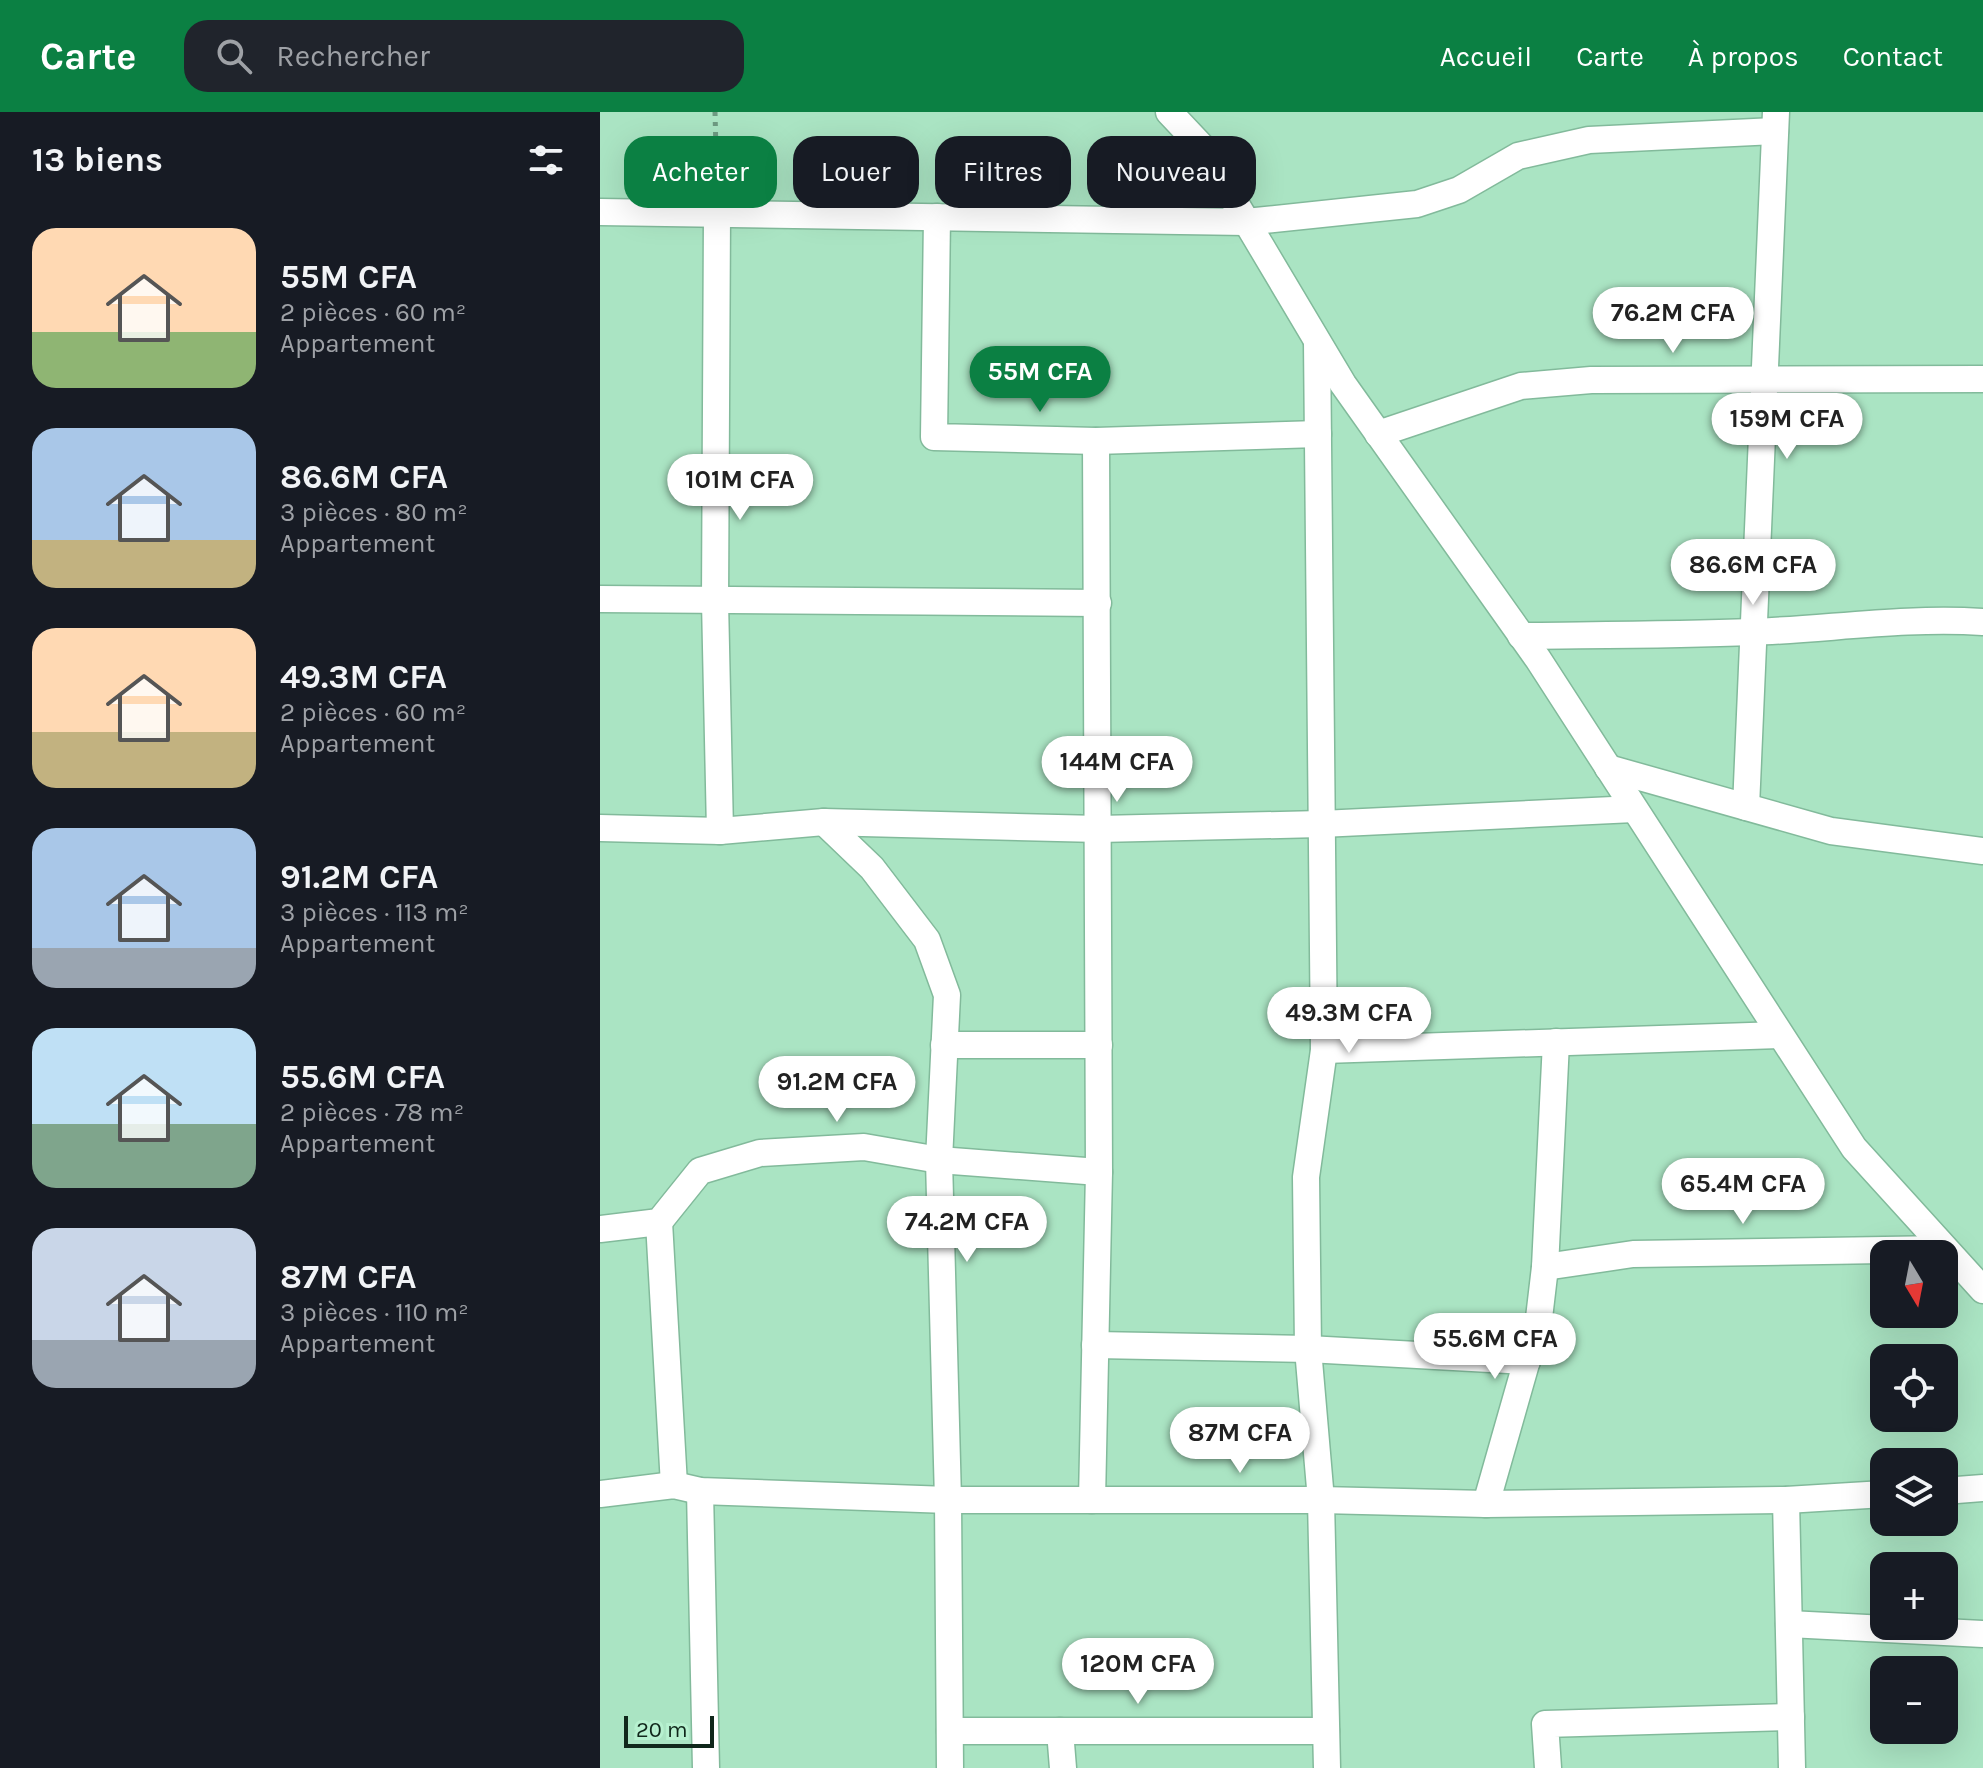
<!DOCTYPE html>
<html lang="fr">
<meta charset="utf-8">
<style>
body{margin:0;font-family:Karla,sans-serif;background:#20242c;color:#f1f3f6;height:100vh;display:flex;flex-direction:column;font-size:30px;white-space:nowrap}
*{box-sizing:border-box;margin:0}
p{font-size:26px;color:#9ea1a6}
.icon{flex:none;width:44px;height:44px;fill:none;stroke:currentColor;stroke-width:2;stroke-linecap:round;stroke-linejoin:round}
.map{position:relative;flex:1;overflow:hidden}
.sheet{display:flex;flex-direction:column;background:#171b24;width:600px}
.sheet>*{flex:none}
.top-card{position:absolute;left:24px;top:24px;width:760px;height:72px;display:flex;gap:16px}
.needle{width:52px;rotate:170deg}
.buttons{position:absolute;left:1270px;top:1128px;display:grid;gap:16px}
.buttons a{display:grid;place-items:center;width:88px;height:88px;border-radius:16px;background:#171b24;box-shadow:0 8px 32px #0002;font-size:40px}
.scale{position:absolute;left:24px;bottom:20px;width:90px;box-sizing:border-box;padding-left:8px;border:4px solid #10271b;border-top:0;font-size:22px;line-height:28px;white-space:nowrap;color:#10271b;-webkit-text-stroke:6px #b7f1d0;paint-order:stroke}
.price{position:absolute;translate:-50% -68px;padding:0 18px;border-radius:28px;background:#fff;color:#222;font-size:26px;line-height:52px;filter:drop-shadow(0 2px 4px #0008)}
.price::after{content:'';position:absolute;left:50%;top:48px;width:24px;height:18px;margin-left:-12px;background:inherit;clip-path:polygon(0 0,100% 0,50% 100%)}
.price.on{background:#0b8043;color:#fff}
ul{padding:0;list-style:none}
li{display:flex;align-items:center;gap:24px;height:200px;padding:0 32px}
li span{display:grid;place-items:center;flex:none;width:224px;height:160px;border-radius:24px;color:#555}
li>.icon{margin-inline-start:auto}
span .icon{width:96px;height:96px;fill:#fffc;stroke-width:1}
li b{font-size:34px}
h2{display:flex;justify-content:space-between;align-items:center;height:96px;padding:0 32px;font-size:34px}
.tag{padding:0 28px;border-radius:24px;background:#171b24;box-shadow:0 8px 32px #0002;font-size:28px;line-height:72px}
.tag.on{background:#0b8043;color:#fff}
header{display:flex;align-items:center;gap:48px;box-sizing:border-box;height:112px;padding:0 40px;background:#0b8043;color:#fff}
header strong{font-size:38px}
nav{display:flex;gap:44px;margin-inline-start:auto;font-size:28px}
.search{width:560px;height:72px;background:#20242c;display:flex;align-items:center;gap:20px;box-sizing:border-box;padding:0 28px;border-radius:24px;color:#9ea1a6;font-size:30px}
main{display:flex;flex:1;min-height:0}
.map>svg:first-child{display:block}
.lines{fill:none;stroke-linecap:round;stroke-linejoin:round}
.minor-casing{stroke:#82ba9b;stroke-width:29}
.path{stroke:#6e9a82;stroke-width:5;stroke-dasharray:4 6;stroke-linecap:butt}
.minor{stroke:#fff;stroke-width:26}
</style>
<header>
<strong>Carte</strong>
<div class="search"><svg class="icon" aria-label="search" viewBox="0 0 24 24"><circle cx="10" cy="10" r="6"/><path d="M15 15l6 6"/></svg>Rechercher</div>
<nav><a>Accueil</a><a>Carte</a><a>À propos</a><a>Contact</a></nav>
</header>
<main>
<section class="sheet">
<h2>13 biens<svg class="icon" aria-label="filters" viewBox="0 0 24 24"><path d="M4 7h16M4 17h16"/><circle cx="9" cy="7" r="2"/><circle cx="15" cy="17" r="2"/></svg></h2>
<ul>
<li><span style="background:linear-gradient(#ffd9b3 65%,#8fb573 0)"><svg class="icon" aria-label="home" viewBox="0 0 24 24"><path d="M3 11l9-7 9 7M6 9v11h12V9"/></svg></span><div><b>55M CFA</b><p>2 pièces · 60 m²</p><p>Appartement</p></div></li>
<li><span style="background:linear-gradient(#a9c7e8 70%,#c2b280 0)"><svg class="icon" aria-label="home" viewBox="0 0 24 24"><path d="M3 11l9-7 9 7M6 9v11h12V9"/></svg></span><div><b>86.6M CFA</b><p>3 pièces · 80 m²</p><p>Appartement</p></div></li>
<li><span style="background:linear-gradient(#ffd9b3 65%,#c2b280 0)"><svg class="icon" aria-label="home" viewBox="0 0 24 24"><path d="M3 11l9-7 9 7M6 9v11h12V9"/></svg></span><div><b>49.3M CFA</b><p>2 pièces · 60 m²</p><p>Appartement</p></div></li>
<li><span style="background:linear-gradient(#a9c7e8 75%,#9aa5b1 0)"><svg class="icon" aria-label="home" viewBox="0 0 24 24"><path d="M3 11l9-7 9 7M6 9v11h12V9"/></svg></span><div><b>91.2M CFA</b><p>3 pièces · 113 m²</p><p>Appartement</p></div></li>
<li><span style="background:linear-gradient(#bfe0f5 60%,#7fa58c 0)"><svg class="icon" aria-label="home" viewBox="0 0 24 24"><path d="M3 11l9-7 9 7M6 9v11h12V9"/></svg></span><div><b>55.6M CFA</b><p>2 pièces · 78 m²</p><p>Appartement</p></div></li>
<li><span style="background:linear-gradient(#c9d6e8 70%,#9aa5b1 0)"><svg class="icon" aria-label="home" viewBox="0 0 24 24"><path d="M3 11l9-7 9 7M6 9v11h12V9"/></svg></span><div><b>87M CFA</b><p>3 pièces · 110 m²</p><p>Appartement</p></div></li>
</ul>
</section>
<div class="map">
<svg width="1383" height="1656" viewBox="0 0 1383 1656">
<rect width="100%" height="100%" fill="#aae4c3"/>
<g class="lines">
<defs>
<g id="minor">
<polyline points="569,0 602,35 743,272 938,547 1254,1036 1383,1178"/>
<polyline points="0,100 646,110 817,92 859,78 918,44 989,28 1175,19"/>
<polyline points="117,102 115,489 120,719"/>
<polyline points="337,105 334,325 496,329 718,322"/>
<polyline points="717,230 724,938 706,1065 708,1237 721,1388 727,1656"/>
<polyline points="778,322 921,274 991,268 1383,267"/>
<polyline points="0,487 498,491"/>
<path d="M 921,524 C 998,523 1075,523 1152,520 C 1230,517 1305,505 1383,510"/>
<polyline points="1008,656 1231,719 1383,739"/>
<polyline points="1146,695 1176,0"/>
<polyline points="224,710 272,756 327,828 347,883 339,1048 348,1388 350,1656"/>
<polyline points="0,716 120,719 224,710 499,717 721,712 1034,697"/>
<polyline points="344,933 499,933"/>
<polyline points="724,938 1180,923"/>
<polyline points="59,1110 74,1373"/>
<polyline points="0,1117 59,1110 100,1059 160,1041 264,1035 339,1048 499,1060"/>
<polyline points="945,1155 1033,1142 1345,1137"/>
<polyline points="495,1233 708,1237 927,1249"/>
<polyline points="100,1379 106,1656"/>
<polyline points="1344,1379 1383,1376"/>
<polyline points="0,1382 74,1373 100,1379 348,1388 721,1388 886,1392 1186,1388 1284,1382"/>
<polyline points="492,1388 499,1060 496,329"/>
<polyline points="1186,1388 1192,1656"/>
<polyline points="886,1392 939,1206 945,1155 956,930"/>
<polyline points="1189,1512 1383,1522"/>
<polyline points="350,1619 726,1619"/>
<polyline points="460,1619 463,1656"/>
<polyline points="948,1656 945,1612 1191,1605"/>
</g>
</defs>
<use href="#minor" class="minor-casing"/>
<polyline class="path" points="115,0 117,77"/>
<use href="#minor" class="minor"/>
</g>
</svg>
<div class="buttons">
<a><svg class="needle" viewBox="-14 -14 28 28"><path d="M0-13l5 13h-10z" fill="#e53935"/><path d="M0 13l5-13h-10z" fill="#9ea1a6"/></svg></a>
<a><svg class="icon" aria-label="locate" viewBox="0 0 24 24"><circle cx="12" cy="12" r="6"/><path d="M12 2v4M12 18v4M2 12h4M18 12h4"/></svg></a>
<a><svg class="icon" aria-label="layers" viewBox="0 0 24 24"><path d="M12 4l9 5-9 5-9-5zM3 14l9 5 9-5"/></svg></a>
<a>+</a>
<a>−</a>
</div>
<div class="scale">20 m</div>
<b class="price" style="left:1073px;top:243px">76.2M CFA</b>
<b class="price on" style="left:440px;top:302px">55M CFA</b>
<b class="price" style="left:1187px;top:349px">159M CFA</b>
<b class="price" style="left:140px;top:410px">101M CFA</b>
<b class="price" style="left:1153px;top:495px">86.6M CFA</b>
<b class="price" style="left:517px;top:692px">144M CFA</b>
<b class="price" style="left:749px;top:943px">49.3M CFA</b>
<b class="price" style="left:237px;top:1012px">91.2M CFA</b>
<b class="price" style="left:1143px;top:1114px">65.4M CFA</b>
<b class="price" style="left:367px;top:1152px">74.2M CFA</b>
<b class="price" style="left:895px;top:1269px">55.6M CFA</b>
<b class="price" style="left:640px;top:1363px">87M CFA</b>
<b class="price" style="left:538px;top:1594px">120M CFA</b>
<div class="top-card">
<a class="tag on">Acheter</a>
<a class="tag">Louer</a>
<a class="tag">Filtres</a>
<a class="tag">Nouveau</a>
</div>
</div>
</main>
